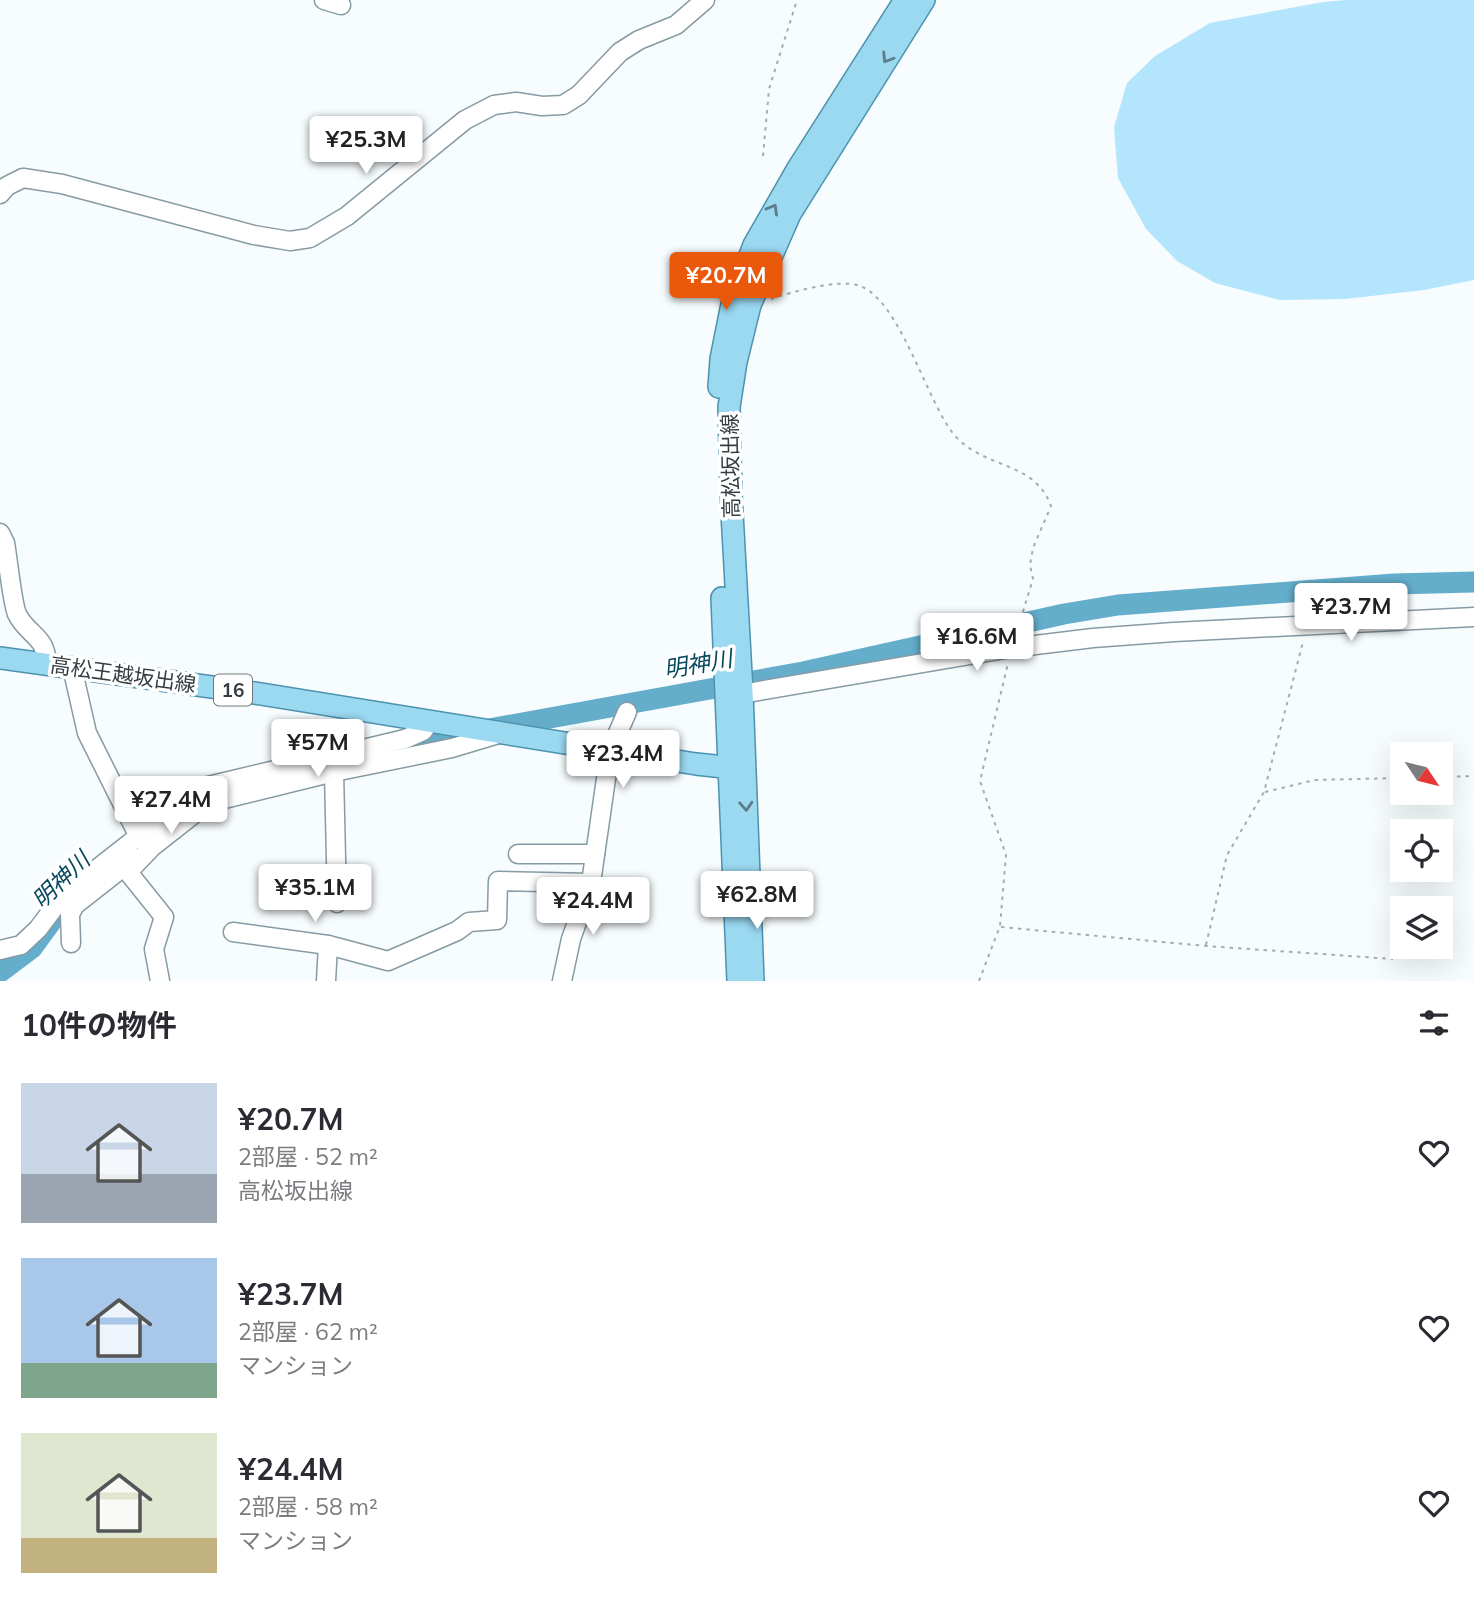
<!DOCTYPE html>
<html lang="ja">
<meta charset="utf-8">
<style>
body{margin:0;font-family:Mulish,"Noto Sans JP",sans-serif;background:#f2f2f3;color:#2b2b33;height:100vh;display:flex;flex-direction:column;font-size:26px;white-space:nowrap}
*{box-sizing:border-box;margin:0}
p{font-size:23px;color:#7c7c81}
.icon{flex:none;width:38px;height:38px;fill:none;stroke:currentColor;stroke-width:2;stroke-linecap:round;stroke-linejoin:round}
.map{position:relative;height:981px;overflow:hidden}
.drawer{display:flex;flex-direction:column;background:#fff;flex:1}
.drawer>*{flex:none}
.needle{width:46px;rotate:125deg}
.tools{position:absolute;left:1390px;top:742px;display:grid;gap:14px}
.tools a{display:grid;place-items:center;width:63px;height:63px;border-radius:0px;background:#fff;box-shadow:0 7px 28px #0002;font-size:35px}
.price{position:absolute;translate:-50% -60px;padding:0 16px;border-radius:7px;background:#fff;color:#222;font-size:23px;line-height:46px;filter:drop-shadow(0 2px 4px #0008)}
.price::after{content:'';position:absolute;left:50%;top:42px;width:21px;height:16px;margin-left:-10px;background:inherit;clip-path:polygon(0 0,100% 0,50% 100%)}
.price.current{background:#ea580c;color:#fff}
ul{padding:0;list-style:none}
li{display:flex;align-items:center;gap:21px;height:175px;padding:0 21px}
li span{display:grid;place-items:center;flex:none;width:196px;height:140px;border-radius:0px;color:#555}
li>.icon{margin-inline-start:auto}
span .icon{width:84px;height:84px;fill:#fffc;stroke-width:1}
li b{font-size:30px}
h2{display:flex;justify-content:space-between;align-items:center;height:84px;padding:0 21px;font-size:30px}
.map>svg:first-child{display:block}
.green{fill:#b3e6fc}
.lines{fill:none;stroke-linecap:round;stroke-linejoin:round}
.river{stroke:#64aecc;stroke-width:21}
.minor-casing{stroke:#869ba4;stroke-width:21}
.major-casing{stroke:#4c92ae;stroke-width:24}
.path{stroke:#a6acaf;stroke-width:2;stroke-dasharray:3.5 5;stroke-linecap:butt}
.minor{stroke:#fff;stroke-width:18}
.major{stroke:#9bd9f1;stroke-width:21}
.oneway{stroke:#5e7c88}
.labels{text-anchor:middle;stroke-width:7;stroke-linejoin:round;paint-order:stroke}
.shield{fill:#fff;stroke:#72787b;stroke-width:2}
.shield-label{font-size:19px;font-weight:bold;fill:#353e42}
.street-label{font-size:21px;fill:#353e42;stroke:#fff}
.water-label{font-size:23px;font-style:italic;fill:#05475d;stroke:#fff}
</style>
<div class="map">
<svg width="1474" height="981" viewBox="0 0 1474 981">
<rect width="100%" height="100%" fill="#f7fcfe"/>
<polygon class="green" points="1347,0 1474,0 1474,280 1424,290 1345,299 1280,300 1215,283 1177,261 1146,229 1118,178 1114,127 1127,83 1155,56 1210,23 1323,2"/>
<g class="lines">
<g class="river">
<polyline points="389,750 440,738 803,672 1064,614 1118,605 1394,584 1474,582"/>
<polyline points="0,972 32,948 51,922"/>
</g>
<defs>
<g id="minor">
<polyline points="324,0 341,5"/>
<polyline points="0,194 7,186 23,178 62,184 254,235 290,241 310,238 347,216 465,120 494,105 516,102 542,106 563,105 579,95 620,52 639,40 676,25 705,0"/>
<path d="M 0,533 L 5,543 C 8,559 12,602 17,614 C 27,635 48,637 46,664"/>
<polyline points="72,667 87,733 139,837 146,842"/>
<polyline points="729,696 1011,648 1093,638 1174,632 1474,617"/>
<polyline points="334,772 337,903"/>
<polyline points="518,854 595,854"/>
<polyline points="233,932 328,945 326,981"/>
<polyline points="71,943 70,914 75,905 135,858"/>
<polyline points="328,945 388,961 457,931 469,922 497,920 498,881 591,883"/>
<polyline points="0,950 21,945 38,929 56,905 79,883 177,806 208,786 405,739 423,731 430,721"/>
<polyline points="160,981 154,949 164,917 128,872 152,847 208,803 334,772 452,748 502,733"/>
<polyline points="562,981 571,939 591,883 610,751 627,712"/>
</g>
<g id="major">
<polyline points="719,387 721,359 733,299 754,245 797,170 905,0"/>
<polyline points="722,598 738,981"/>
<polyline points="0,658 248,692 696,764 743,769"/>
<polyline points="753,981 742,692 731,495 729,407 736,362 750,305 790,214 924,0"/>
</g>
</defs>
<use href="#minor" class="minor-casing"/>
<use href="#major" class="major-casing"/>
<g class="path">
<polyline points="763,156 769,89 797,0"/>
<path d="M 771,299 C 792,292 839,278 860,286 C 899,300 926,398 952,432 C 981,470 1034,459 1051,506 L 1033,548 L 1030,565 L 1033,579 L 1017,631"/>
<polyline points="1440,777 1474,776"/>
<polyline points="1265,792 1315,780 1402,778"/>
<polyline points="1001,927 1206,946 1393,959"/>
<polyline points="1206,945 1227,855 1264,792 1303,642"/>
<polyline points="979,981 1000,926 1006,855 980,781 1008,663"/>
</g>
<use href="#minor" class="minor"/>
<use href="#major" class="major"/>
</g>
<defs><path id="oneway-chevron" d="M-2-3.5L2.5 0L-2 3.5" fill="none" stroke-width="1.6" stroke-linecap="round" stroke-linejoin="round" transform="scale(1.75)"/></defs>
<g class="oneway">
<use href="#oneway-chevron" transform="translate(887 58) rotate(122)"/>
<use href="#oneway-chevron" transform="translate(773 209) rotate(-60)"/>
<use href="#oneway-chevron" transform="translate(746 806) rotate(87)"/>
</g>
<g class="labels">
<rect class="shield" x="214" y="674.5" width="38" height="31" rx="5"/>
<g class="shield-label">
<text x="233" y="697">16</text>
</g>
<g class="street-label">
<text transform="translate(731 466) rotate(-91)" y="7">高松坂出線</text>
<text transform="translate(123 675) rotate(8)" y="7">高松王越坂出線</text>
</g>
<g class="water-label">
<text transform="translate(698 664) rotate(-10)" y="8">明神川</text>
<text transform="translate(61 880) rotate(-44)" y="8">明神川</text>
</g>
</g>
</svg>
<div class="tools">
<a><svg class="needle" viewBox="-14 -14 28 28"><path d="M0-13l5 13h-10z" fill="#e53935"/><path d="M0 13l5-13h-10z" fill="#7c7c81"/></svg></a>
<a><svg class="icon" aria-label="locate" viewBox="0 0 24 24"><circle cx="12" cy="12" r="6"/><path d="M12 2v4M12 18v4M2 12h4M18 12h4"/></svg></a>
<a><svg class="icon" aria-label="layers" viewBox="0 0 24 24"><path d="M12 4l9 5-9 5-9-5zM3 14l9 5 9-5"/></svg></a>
</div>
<b class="price" style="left:366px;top:176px">¥25.3M</b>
<b class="price current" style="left:726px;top:312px">¥20.7M</b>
<b class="price" style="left:1351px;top:643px">¥23.7M</b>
<b class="price" style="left:977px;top:673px">¥16.6M</b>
<b class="price" style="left:318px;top:779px">¥57M</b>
<b class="price" style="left:623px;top:790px">¥23.4M</b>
<b class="price" style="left:171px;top:836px">¥27.4M</b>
<b class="price" style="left:315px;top:924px">¥35.1M</b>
<b class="price" style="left:757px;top:931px">¥62.8M</b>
<b class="price" style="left:593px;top:937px">¥24.4M</b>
</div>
<section class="drawer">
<h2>10件の物件<svg class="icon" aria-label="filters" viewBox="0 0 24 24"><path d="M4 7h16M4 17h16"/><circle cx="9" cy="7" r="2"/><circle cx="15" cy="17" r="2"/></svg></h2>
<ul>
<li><span style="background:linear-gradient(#c9d6e8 65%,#9aa5b1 0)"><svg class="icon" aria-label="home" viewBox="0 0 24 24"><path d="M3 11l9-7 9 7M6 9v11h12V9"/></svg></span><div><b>¥20.7M</b><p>2部屋 · 52 m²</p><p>高松坂出線</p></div><svg class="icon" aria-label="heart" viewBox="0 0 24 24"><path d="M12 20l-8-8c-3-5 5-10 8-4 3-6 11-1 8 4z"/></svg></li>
<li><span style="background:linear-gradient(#a9c7e8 75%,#7fa58c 0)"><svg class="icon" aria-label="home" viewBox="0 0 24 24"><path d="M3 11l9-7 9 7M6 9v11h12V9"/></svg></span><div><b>¥23.7M</b><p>2部屋 · 62 m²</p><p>マンション</p></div><svg class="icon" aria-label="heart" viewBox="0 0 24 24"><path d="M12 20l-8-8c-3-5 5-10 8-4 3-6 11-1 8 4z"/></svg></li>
<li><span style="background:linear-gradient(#dfe7d0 75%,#c2b280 0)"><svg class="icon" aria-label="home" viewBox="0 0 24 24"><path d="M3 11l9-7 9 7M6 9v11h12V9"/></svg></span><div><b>¥24.4M</b><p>2部屋 · 58 m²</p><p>マンション</p></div><svg class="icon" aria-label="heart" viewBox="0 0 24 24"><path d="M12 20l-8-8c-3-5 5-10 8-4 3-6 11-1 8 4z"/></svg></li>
</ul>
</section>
